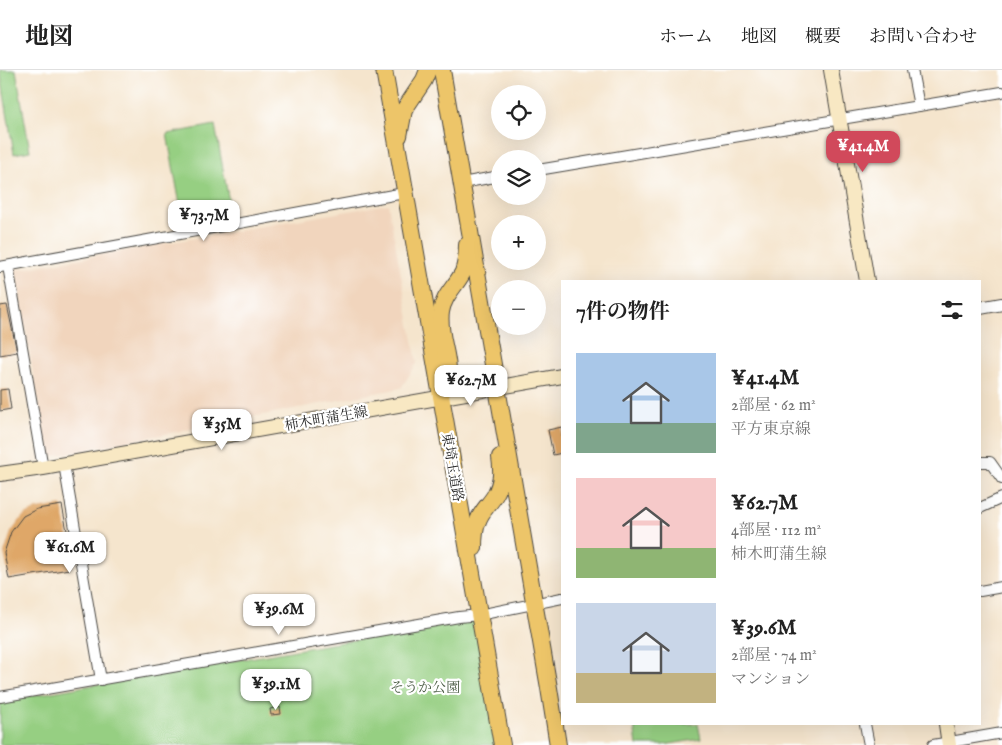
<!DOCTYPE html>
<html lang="ja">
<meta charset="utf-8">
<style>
body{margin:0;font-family:"IM FELL English","Noto Serif JP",serif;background:#f6f6f6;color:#222;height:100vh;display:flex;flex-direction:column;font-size:19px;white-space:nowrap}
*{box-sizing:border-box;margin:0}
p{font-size:16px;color:#767676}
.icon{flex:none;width:28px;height:28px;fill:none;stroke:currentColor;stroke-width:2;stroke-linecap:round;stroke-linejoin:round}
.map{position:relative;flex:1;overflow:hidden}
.details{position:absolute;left:561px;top:210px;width:420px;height:445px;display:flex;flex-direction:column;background:#fff;border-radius:0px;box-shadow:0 5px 20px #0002}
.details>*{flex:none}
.buttons{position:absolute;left:491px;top:15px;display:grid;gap:10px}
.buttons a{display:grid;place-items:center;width:55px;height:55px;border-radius:50%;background:#fff;box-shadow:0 5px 20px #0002;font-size:25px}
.price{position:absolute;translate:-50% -42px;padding:0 11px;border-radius:10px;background:#fff;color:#222;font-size:16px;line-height:32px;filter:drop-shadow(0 1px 2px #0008)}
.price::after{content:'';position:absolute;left:50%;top:30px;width:15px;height:11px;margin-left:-8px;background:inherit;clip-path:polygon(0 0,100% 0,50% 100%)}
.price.current{background:#d1495b;color:#fff}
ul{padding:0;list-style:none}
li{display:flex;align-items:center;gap:15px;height:125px;padding:0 15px}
li span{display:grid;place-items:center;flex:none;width:140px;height:100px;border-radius:0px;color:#555}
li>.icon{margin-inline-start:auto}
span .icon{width:60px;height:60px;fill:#fffc;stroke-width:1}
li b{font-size:21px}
h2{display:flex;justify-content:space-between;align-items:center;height:60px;padding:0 15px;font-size:21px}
header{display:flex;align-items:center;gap:30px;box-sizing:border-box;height:70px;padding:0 25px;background:#fff;border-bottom:1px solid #e0e0e0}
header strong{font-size:24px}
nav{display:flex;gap:28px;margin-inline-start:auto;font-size:18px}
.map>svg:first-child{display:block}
.built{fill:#f1d5bd}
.green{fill:#96cf82;stroke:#607d56}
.building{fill:#dfa767}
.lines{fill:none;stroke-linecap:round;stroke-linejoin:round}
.minor-casing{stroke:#494743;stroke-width:12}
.tertiary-casing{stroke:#494743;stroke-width:14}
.secondary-casing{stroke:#494743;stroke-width:16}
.trunk-casing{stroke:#494743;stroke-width:18}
.minor{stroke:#fff;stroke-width:10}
.tertiary{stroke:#fff;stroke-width:12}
.secondary{stroke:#f8e8c3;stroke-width:14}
.trunk{stroke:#edc569;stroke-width:16}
.labels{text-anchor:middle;stroke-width:4.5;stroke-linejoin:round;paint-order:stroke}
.street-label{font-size:14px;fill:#2b2b2b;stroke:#fff}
.park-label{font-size:14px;fill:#4b5c45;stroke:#fff}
</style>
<header>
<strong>地図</strong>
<nav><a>ホーム</a><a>地図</a><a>概要</a><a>お問い合わせ</a></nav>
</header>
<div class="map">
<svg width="1002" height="675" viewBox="0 0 1002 675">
<rect width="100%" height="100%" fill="#fff"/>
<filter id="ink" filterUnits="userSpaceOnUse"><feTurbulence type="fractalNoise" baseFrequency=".02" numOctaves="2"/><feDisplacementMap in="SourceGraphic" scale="10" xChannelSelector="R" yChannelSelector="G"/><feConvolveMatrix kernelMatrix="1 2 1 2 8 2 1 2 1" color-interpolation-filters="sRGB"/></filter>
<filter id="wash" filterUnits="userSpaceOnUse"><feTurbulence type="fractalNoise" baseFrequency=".0096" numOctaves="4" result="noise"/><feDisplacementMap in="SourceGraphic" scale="20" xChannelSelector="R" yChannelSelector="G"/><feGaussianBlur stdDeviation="1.12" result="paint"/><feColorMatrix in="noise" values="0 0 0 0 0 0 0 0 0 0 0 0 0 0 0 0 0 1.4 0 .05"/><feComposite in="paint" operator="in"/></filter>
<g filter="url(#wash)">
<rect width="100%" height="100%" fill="#f5e5cd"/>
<polygon class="built" points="388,134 417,293 401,318 48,387 15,200"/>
<g class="green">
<polygon points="0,0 16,0 30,81 14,84"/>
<polygon points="215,55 232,148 184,156 167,64"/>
<polygon points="476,549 498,675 0,675 0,631"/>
<polygon points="634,654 698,654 701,669 663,675 637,675"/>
</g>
<g id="blocks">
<g class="building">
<polygon points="7,235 17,282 0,285 0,236"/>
<polygon points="8,319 11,339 0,341 0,320"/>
<polygon points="562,357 562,383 553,385 548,360"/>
<polygon points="62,435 73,492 69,499 9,509 4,483 11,462 23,446 37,439"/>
<polygon points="280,637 281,644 271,645 270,639"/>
</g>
</g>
</g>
<g filter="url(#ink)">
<use href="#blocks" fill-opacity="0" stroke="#494743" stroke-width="1"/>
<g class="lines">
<defs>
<g id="minor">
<polyline points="912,0 919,36"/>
<polyline points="538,100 1002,22"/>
<polyline points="462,113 500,106"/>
<polyline points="8,196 43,398"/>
<polyline points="0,197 404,123"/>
<polyline points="980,392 990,392 1002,409"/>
<polyline points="64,394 101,610"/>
<polyline points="980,438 1002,428"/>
<polyline points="980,521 1002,517"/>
<polyline points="0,627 459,547 479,545 562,528"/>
<polyline points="865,654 869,675"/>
<polyline points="933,675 1002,663"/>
</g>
<polyline id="tertiary" points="980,238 1002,234"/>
<g id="secondary">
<polyline points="831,0 867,211"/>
<polyline points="0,404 43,398 562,306"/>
<polyline points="946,654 949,675"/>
</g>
<g id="trunk">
<polyline points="384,0 502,675"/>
<polyline points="442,0 549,618 558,675"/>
<polyline points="399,66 404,40 424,10 428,0"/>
<path d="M 441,325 C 445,317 448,309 448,299 C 447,280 438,261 441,242 C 443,226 456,216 463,202 C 466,193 467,184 467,175"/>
<path d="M 474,478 C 474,469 474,460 478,451 C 481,441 490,434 495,425 C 502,413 502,401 500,387"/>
</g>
</defs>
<use href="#minor" class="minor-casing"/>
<use href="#tertiary" class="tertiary-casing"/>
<use href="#secondary" class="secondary-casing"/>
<use href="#trunk" class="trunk-casing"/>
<use href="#minor" class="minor"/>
<use href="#tertiary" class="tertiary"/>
<use href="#secondary" class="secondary"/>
<use href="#trunk" class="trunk"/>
</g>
</g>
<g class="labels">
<g class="street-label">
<text transform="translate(326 348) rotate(-10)" y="5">柿木町蒲生線</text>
<text transform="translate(453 397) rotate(80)" y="5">東埼玉道路</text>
</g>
<g class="park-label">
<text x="425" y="622">そうか公園</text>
</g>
</g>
</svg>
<div class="buttons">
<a><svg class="icon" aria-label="locate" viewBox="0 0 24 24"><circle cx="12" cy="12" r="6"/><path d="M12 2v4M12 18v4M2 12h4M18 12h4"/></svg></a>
<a><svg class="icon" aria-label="layers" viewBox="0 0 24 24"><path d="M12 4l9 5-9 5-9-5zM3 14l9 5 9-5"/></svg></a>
<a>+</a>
<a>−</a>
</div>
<b class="price current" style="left:863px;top:103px">¥41.4M</b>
<b class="price" style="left:204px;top:172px">¥73.7M</b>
<b class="price" style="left:471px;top:337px">¥62.7M</b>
<b class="price" style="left:222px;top:381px">¥35M</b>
<b class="price" style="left:70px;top:504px">¥61.6M</b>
<b class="price" style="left:279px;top:566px">¥39.6M</b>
<b class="price" style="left:276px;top:641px">¥39.1M</b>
<section class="details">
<h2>7件の物件<svg class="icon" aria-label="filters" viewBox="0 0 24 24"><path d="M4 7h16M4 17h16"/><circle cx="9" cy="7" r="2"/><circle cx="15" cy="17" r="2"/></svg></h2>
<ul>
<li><span style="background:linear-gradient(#a9c7e8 70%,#7fa58c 0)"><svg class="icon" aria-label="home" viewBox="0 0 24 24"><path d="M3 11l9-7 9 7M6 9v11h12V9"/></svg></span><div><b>¥41.4M</b><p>2部屋 · 62 m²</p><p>平方東京線</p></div></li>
<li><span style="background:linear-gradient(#f6c9c9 70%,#8fb573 0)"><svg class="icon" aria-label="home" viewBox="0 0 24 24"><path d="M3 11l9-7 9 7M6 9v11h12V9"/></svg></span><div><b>¥62.7M</b><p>4部屋 · 112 m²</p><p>柿木町蒲生線</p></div></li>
<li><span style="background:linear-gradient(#c9d6e8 70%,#c2b280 0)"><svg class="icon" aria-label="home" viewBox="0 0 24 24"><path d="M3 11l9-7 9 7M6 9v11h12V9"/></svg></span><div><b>¥39.6M</b><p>2部屋 · 74 m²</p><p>マンション</p></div></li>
</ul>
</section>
</div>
